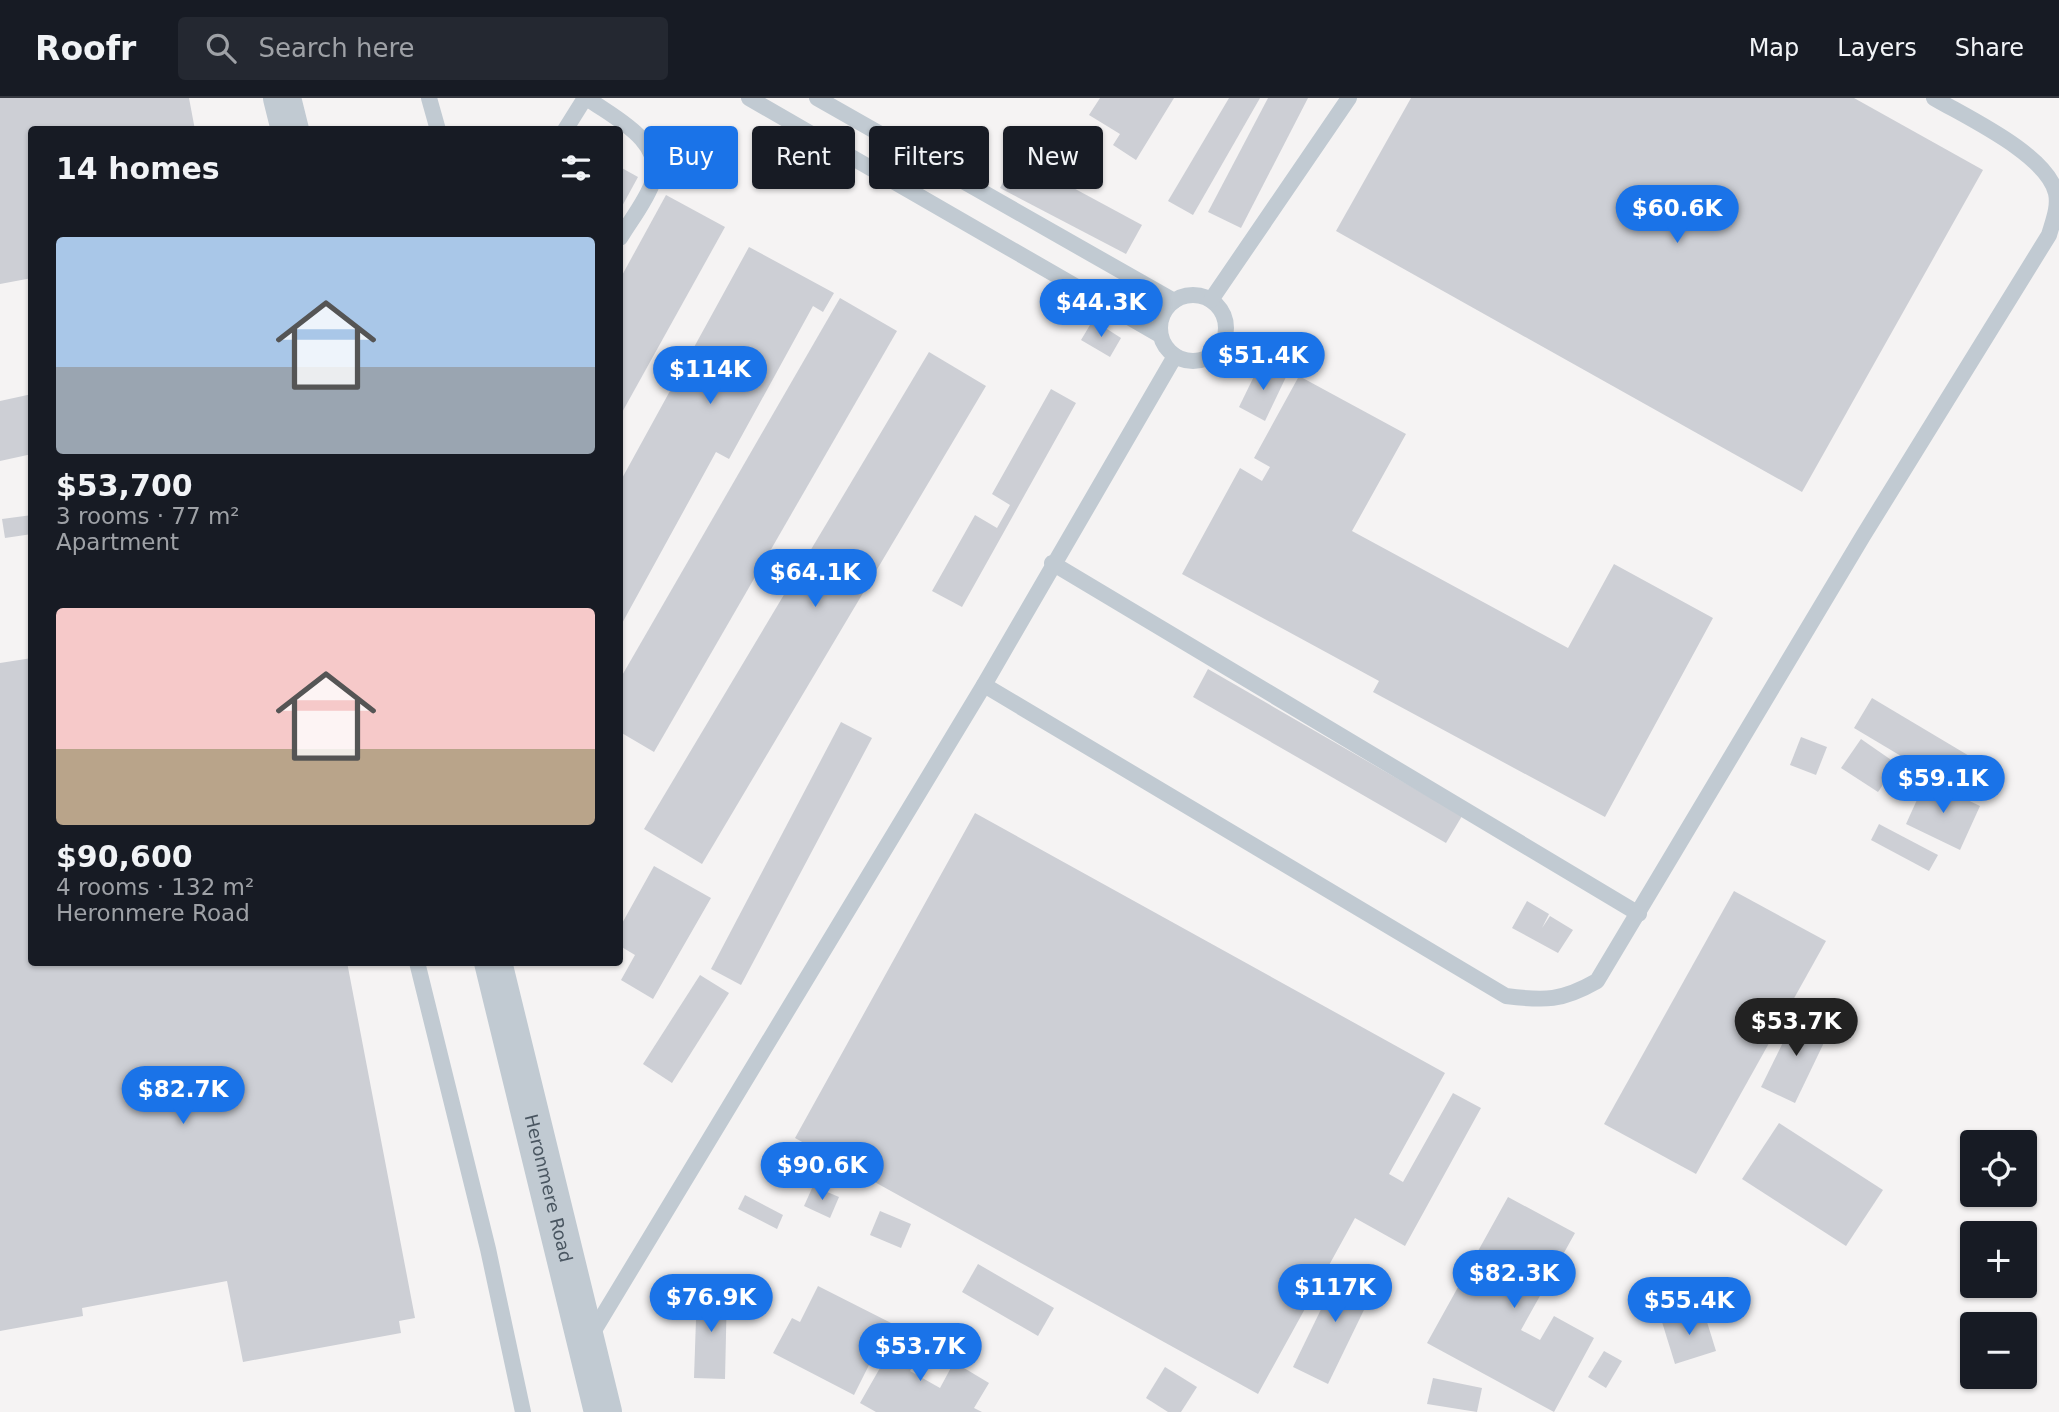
<!DOCTYPE html>
<meta charset="utf-8">
<style>
body{margin:0;font-family:"DejaVu Sans",sans-serif;background:#242831;color:#f1f3f6;height:100vh;display:flex;flex-direction:column;font-size:26px;white-space:nowrap}
*{box-sizing:border-box;margin:0}
p{font-size:23px;color:#9ea1a6}
.icon{flex:none;width:38px;height:38px;fill:none;stroke:currentColor;stroke-width:2;stroke-linecap:round;stroke-linejoin:round}
.map{position:relative;flex:1;overflow:hidden}
.side{position:absolute;left:28px;top:28px;width:595px;height:840px;display:flex;flex-direction:column;background:#171b24;border-radius:7px;box-shadow:0 2px 5px #0004}
.side>*{flex:none}
.top-card{position:absolute;left:644px;top:28px;width:665px;height:63px;display:flex;gap:14px}
.tools{position:absolute;left:1960px;top:1032px;display:grid;gap:14px}
.tools a{display:grid;place-items:center;width:77px;height:77px;border-radius:7px;background:#171b24;box-shadow:0 2px 5px #0004;font-size:35px}
.price{position:absolute;translate:-50% -60px;padding:0 16px;border-radius:24px;background:#1a73e8;color:#fff;font-size:23px;line-height:46px;filter:drop-shadow(0 2px 4px #0008)}
.price::after{content:'';position:absolute;left:50%;top:42px;width:21px;height:16px;margin-left:-10px;background:inherit;clip-path:polygon(0 0,100% 0,50% 100%)}
.price.current{background:#222;color:#fff}
ul{padding:0;list-style:none}
li{display:grid;align-content:center;gap:14px;height:371px;padding:0 28px}
li span{display:grid;place-items:center;height:217px;border-radius:7px;color:#555}
li>.icon{margin-inline-start:auto}
span .icon{width:126px;height:126px;fill:#fffc;stroke-width:1}
li b{font-size:30px}
h2{display:flex;justify-content:space-between;align-items:center;height:84px;padding:0 28px;font-size:30px}
.pill{padding:0 24px;border-radius:7px;background:#171b24;box-shadow:0 2px 5px #0004;font-size:24px;line-height:63px}
.pill.current{background:#1a73e8;color:#fff}
header{display:flex;align-items:center;gap:42px;box-sizing:border-box;height:98px;padding:0 35px;background:#171b24;border-bottom:2px solid #363941}
header strong{font-size:33px}
nav{display:flex;gap:38px;margin-inline-start:auto;font-size:24px}
.search{width:490px;height:63px;background:#242831;display:flex;align-items:center;gap:18px;box-sizing:border-box;padding:0 24px;border-radius:7px;color:#9ea1a6;font-size:26px}
.map>svg:first-child{display:block}
.building{fill:#cdcfd5}
.lines{fill:none;stroke-linecap:round;stroke-linejoin:round}
.service{stroke:#c1cad2;stroke-width:16}
.tertiary{stroke:#c1cad2;stroke-width:38}
.labels{text-anchor:middle;stroke-width:7;stroke-linejoin:round;paint-order:stroke}
.street-label{font-size:18px;fill:#4a5661;stroke:#fff}
</style>
<header>
<strong>Roofr</strong>
<div class="search"><svg class="icon" aria-label="search" viewBox="0 0 24 24"><circle cx="10" cy="10" r="6"/><path d="M15 15l6 6"/></svg>Search here</div>
<nav><a>Map</a><a>Layers</a><a>Share</a></nav>
</header>
<div class="map">
<svg width="2059" height="1314" viewBox="0 0 2059 1314">
<rect width="100%" height="100%" fill="#f5f3f3"/>
<g class="building">
<polygon points="0,0 189,0 195,32 32,32 32,180 0,186"/>
<polygon points="1100,0 1174,0 1136,62 1113,47 1120,36 1089,17"/>
<polygon points="1229,0 1260,0 1193,117 1168,103"/>
<polygon points="1268,0 1308,0 1241,130 1208,114"/>
<polygon points="1411,0 1854,0 1983,72 1802,394 1336,133"/>
<polygon points="1016,59 1142,127 1126,156 1000,90"/>
<polygon points="620,69 638,79 620,112"/>
<polygon points="666,97 725,129 620,318 620,181"/>
<polygon points="749,149 834,195 823,214 813,208 729,361 716,354 620,529 620,384"/>
<polygon points="840,200 897,233 654,654 620,634 620,581"/>
<polygon points="1093,222 1121,240 1110,259 1081,242"/>
<polygon points="929,254 986,288 702,766 644,731"/>
<polygon points="1260,266 1286,279 1265,323 1239,309"/>
<polygon points="1299,278 1406,336 1352,433 1568,550 1614,466 1713,520 1605,719 1373,594 1379,583 1182,476 1240,370 1262,383 1270,369 1254,360"/>
<polygon points="1051,291 1076,305 962,509 932,493 975,417 997,430 1010,407 992,396"/>
<polygon points="32,296 32,356 0,363 0,303"/>
<polygon points="32,417 32,436 5,440 2,421"/>
<polygon points="32,560 32,864 347,864 415,1220 399,1223 401,1235 243,1264 227,1183 82,1210 83,1218 0,1233 0,565"/>
<polygon points="1208,571 1462,718 1446,745 1193,599"/>
<polygon points="1872,600 1971,659 1953,689 1854,630"/>
<polygon points="841,624 872,640 741,887 711,871"/>
<polygon points="1801,639 1827,649 1816,677 1790,667"/>
<polygon points="1861,641 1897,666 1878,694 1841,670"/>
<polygon points="1926,682 1980,708 1960,752 1906,726"/>
<polygon points="975,715 1445,975 1389,1076 1403,1084 1453,995 1481,1010 1405,1148 1355,1120 1258,1296 795,1040"/>
<polygon points="1879,726 1938,757 1929,773 1871,742"/>
<polygon points="654,768 711,800 653,901 621,882 635,857 620,848 620,829"/>
<polygon points="1734,793 1826,843 1696,1076 1604,1026"/>
<polygon points="1527,803 1549,816 1542,830 1550,818 1573,832 1558,855 1512,830"/>
<polygon points="700,877 729,895 672,985 643,966"/>
<polygon points="1798,914 1831,930 1795,1005 1761,989"/>
<polygon points="1779,1025 1883,1092 1846,1148 1742,1081"/>
<polygon points="813,1088 839,1099 830,1120 804,1108"/>
<polygon points="745,1097 783,1117 777,1131 738,1111"/>
<polygon points="1508,1099 1575,1135 1521,1232 1540,1242 1554,1218 1594,1240 1554,1314 1427,1245"/>
<polygon points="880,1113 911,1126 901,1150 870,1137"/>
<polygon points="978,1166 1054,1210 1038,1238 962,1194"/>
<polygon points="1343,1166 1378,1183 1328,1286 1293,1269"/>
<polygon points="818,1188 897,1228 878,1266 871,1263 854,1297 773,1255 792,1220 800,1224"/>
<polygon points="697,1192 727,1192 725,1281 694,1280"/>
<polygon points="1703,1211 1716,1253 1675,1266 1662,1224"/>
<polygon points="905,1226 929,1240 910,1273 940,1290 954,1264 989,1285 974,1310 982,1314 876,1314 860,1305"/>
<polygon points="1604,1253 1622,1263 1606,1290 1588,1279"/>
<polygon points="1165,1269 1197,1289 1181,1314 1168,1314 1146,1300"/>
<polygon points="1433,1280 1482,1290 1477,1314 1427,1306"/>
</g>
<g class="lines">
<g class="service">
<polyline points="429,0 438,32"/>
<path d="M 587,0 C 614,20 664,42 653,83 C 647,102 630,123 620,140"/>
<polyline points="749,0 1160,237"/>
<polyline points="817,0 1174,203"/>
<polyline points="565,32 585,0"/>
<circle cx="1193" cy="230" r="33"/>
<polyline points="1211,202 1349,0"/>
<polyline points="1052,465 1639,816"/>
<path d="M 984,587 L 1506,898 C 1545,903 1562,903 1597,883 L 1863,438 L 2049,137 C 2053,123 2059,109 2056,95 C 2046,56 1968,20 1934,0"/>
<polyline points="417,864 488,1151 523,1314"/>
<polyline points="590,1239 984,587 1175,258"/>
</g>
<g class="tertiary">
<polyline points="282,0 290,32"/>
<path id="s1" d="M 493,864 L 603,1314"/>
</g>
</g>
<g class="labels">
<g class="street-label">
<text dy="6" stroke="none"><textPath href="#s1" startOffset="233">Heronmere Road</textPath></text>
</g>
</g>
</svg>
<div class="tools">
<a><svg class="icon" aria-label="locate" viewBox="0 0 24 24"><circle cx="12" cy="12" r="6"/><path d="M12 2v4M12 18v4M2 12h4M18 12h4"/></svg></a>
<a>+</a>
<a>−</a>
</div>
<b class="price" style="left:1677px;top:147px">$60.6K</b>
<b class="price" style="left:1101px;top:241px">$44.3K</b>
<b class="price" style="left:1263px;top:294px">$51.4K</b>
<b class="price" style="left:710px;top:308px">$114K</b>
<b class="price" style="left:815px;top:511px">$64.1K</b>
<b class="price" style="left:1943px;top:717px">$59.1K</b>
<b class="price current" style="left:1796px;top:960px">$53.7K</b>
<b class="price" style="left:183px;top:1028px">$82.7K</b>
<b class="price" style="left:822px;top:1104px">$90.6K</b>
<b class="price" style="left:1514px;top:1212px">$82.3K</b>
<b class="price" style="left:1335px;top:1226px">$117K</b>
<b class="price" style="left:711px;top:1236px">$76.9K</b>
<b class="price" style="left:1689px;top:1239px">$55.4K</b>
<b class="price" style="left:920px;top:1285px">$53.7K</b>
<div class="top-card">
<a class="pill current">Buy</a>
<a class="pill">Rent</a>
<a class="pill">Filters</a>
<a class="pill">New</a>
</div>
<section class="side">
<h2>14 homes<svg class="icon" aria-label="filters" viewBox="0 0 24 24"><path d="M4 7h16M4 17h16"/><circle cx="9" cy="7" r="2"/><circle cx="15" cy="17" r="2"/></svg></h2>
<ul>
<li><span style="background:linear-gradient(#a9c7e8 60%,#9aa5b1 0)"><svg class="icon" aria-label="home" viewBox="0 0 24 24"><path d="M3 11l9-7 9 7M6 9v11h12V9"/></svg></span><div><b>$53,700</b><p>3 rooms · 77 m²</p><p>Apartment</p></div></li>
<li><span style="background:linear-gradient(#f6c9c9 65%,#b9a48a 0)"><svg class="icon" aria-label="home" viewBox="0 0 24 24"><path d="M3 11l9-7 9 7M6 9v11h12V9"/></svg></span><div><b>$90,600</b><p>4 rooms · 132 m²</p><p>Heronmere Road</p></div></li>
</ul>
</section>
</div>
